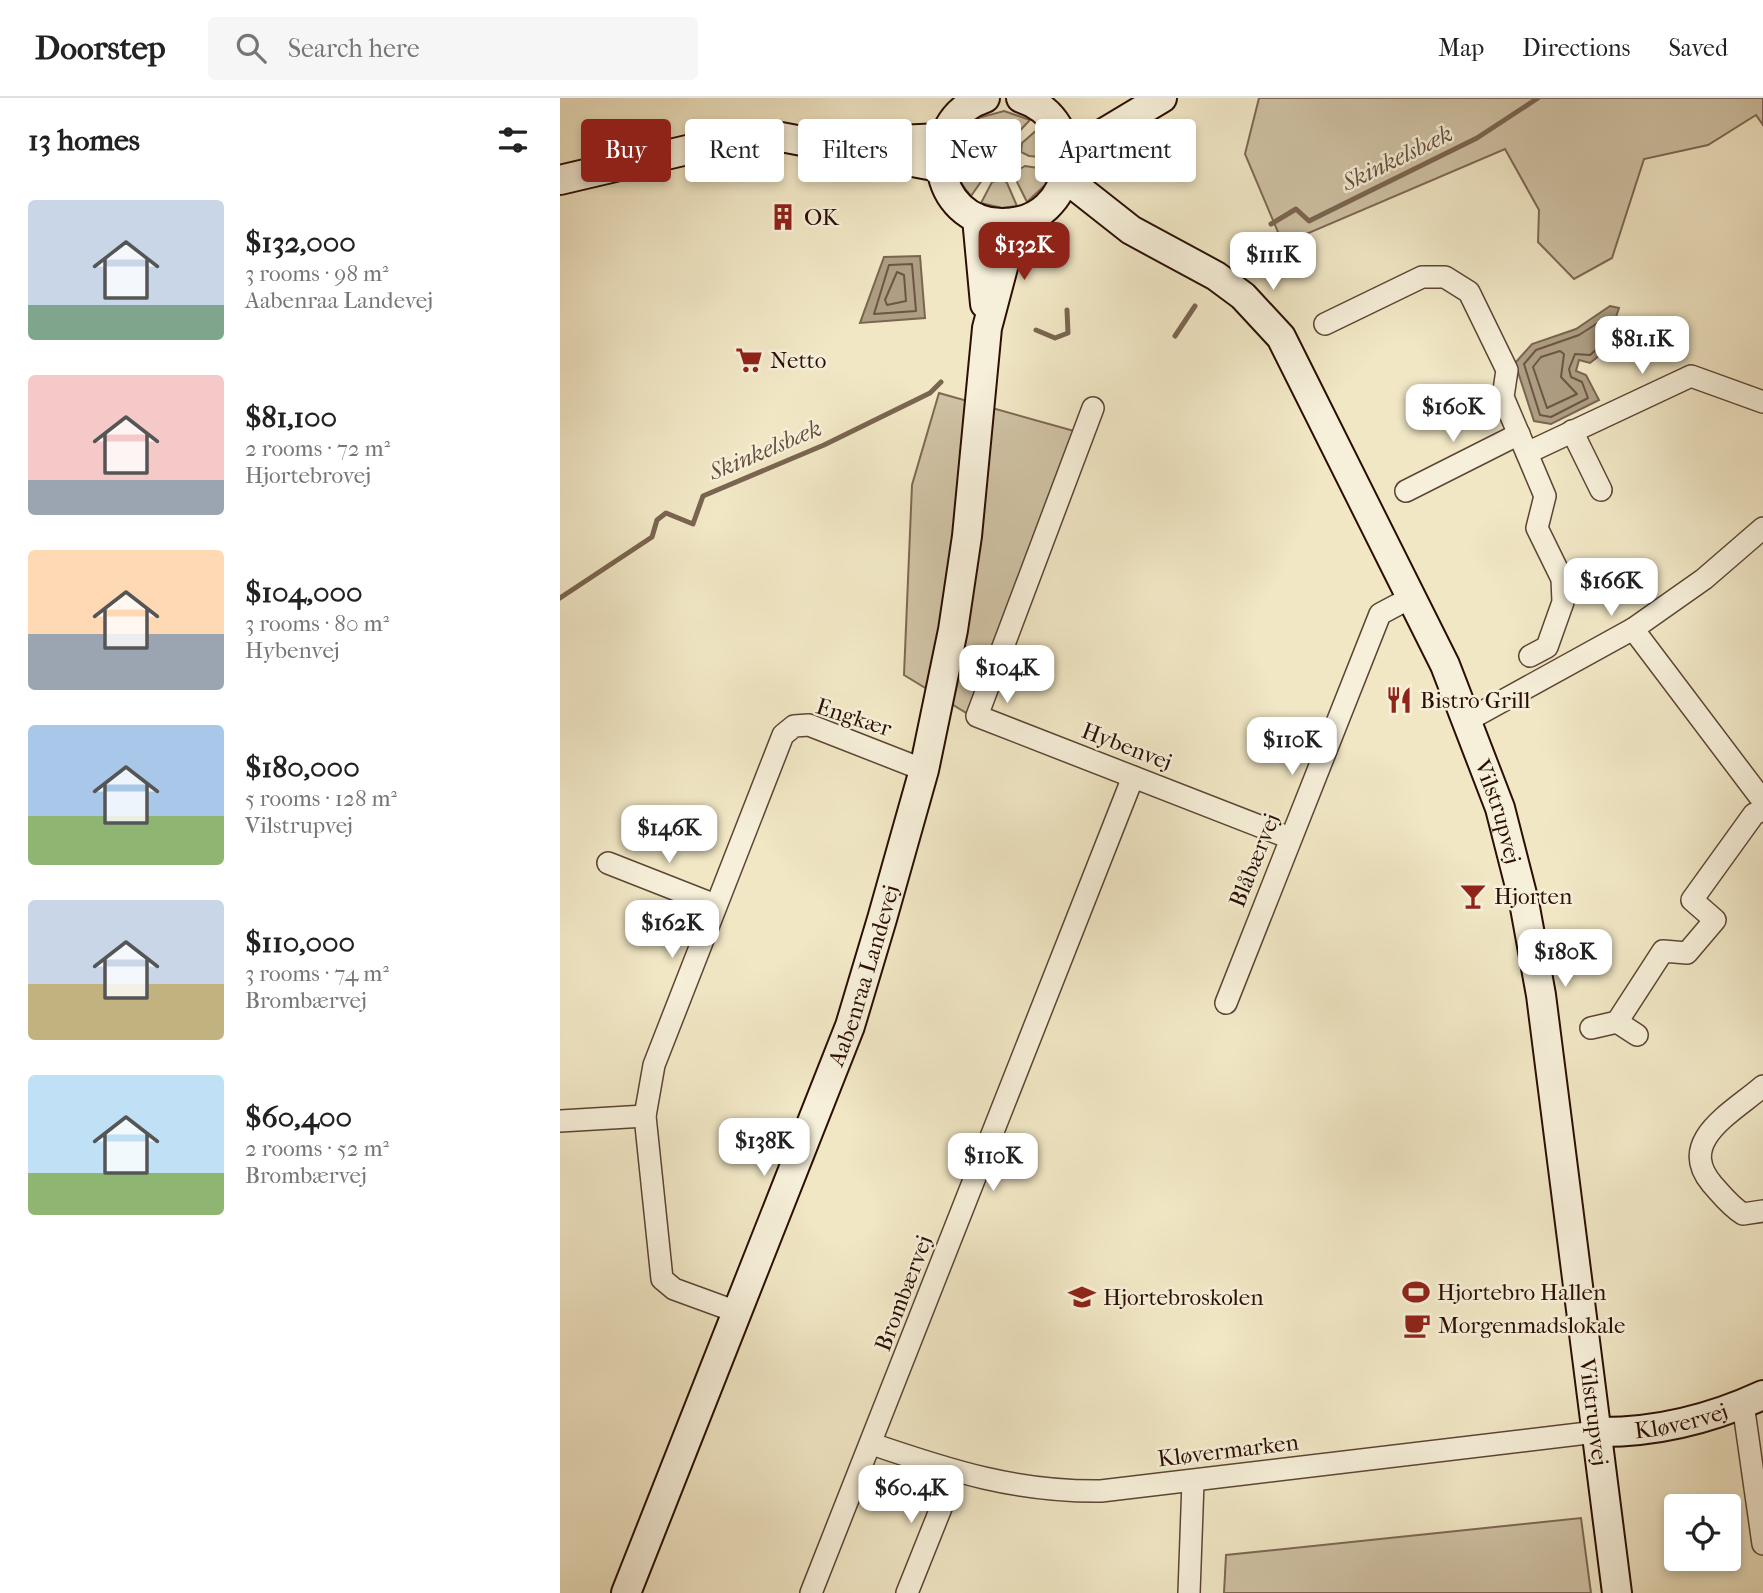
<!DOCTYPE html>
<meta charset="utf-8">
<style>
body{margin:0;font-family:"IM FELL French Canon",serif;background:#f6f6f6;color:#222;height:100vh;display:flex;flex-direction:column;font-size:26px;white-space:nowrap}
*{box-sizing:border-box;margin:0}
p{font-size:23px;color:#767676}
.icon{flex:none;width:38px;height:38px;fill:none;stroke:currentColor;stroke-width:2;stroke-linecap:round;stroke-linejoin:round}
.map{position:relative;flex:1;overflow:hidden}
.details{display:flex;flex-direction:column;background:#fff;width:560px}
.details>*{flex:none}
.guide{position:absolute;left:21px;top:21px;width:665px;height:63px;display:flex;gap:14px}
.controls{position:absolute;left:1104px;top:1396px;display:grid;gap:14px}
.controls a{display:grid;place-items:center;width:77px;height:77px;border-radius:7px;background:#fff;box-shadow:0 4px 10px #0003;font-size:35px}
.price{position:absolute;translate:-50% -60px;padding:0 16px;border-radius:14px;background:#fff;color:#222;font-size:23px;line-height:46px;filter:drop-shadow(0 2px 4px #0008)}
.price::after{content:'';position:absolute;left:50%;top:42px;width:21px;height:16px;margin-left:-10px;background:inherit;clip-path:polygon(0 0,100% 0,50% 100%)}
.price.selected{background:#8f2418;color:#fff}
ul{padding:0;list-style:none}
li{display:flex;align-items:center;gap:21px;height:175px;padding:0 28px}
li span{display:grid;place-items:center;flex:none;width:196px;height:140px;border-radius:7px;color:#555}
li>.icon{margin-inline-start:auto}
span .icon{width:84px;height:84px;fill:#fffc;stroke-width:1}
li b{font-size:30px}
h2{display:flex;justify-content:space-between;align-items:center;height:84px;padding:0 28px;font-size:30px}
.tag{padding:0 24px;border-radius:7px;background:#fff;box-shadow:0 4px 10px #0003;font-size:24px;line-height:63px}
.tag.selected{background:#8f2418;color:#fff}
header{display:flex;align-items:center;gap:42px;box-sizing:border-box;height:98px;padding:0 35px;background:#fff;border-bottom:2px solid #e0e0e0}
header strong{font-size:33px}
nav{display:flex;gap:38px;margin-inline-start:auto;font-size:24px}
.search{width:490px;height:63px;background:#f6f6f6;display:flex;align-items:center;gap:18px;box-sizing:border-box;padding:0 24px;border-radius:7px;color:#767676;font-size:26px}
main{display:flex;flex:1;min-height:0}
.map>svg:first-child{display:block}
.green{fill:#cfc2a4;stroke:#7d6854;stroke-width:2}
.water{fill:#ae9e83;stroke:#7a6550;stroke-width:2}
.lines{fill:none;stroke-linecap:round;stroke-linejoin:round}
.shore{stroke:#6c5643;stroke-width:2}
.stream{stroke:#7a6550;stroke-width:5}
.street-casing{stroke:#5c4534;stroke-width:24}
.secondary-casing{stroke:#2b0f03;stroke-width:32}
.street{stroke:#f6efd9;stroke-width:21}
.secondary{stroke:#f6efd9;stroke-width:28}
.labels{text-anchor:middle;stroke-width:5;stroke-linejoin:round;paint-order:stroke}
.poi-label{font-size:23px;fill:#2b0f03;stroke:#f6efd9;text-anchor:start}
.street-label{font-size:23px;fill:#2b0f03;stroke:#f6efd9}
.water-label{font-size:24px;font-style:italic;fill:#664f3d;stroke:#f6efd9}
</style>
<header>
<strong>Doorstep</strong>
<div class="search"><svg class="icon" aria-label="search" viewBox="0 0 24 24"><circle cx="10" cy="10" r="6"/><path d="M15 15l6 6"/></svg>Search here</div>
<nav><a>Map</a><a>Directions</a><a>Saved</a></nav>
</header>
<main>
<section class="details">
<h2>13 homes<svg class="icon" aria-label="filters" viewBox="0 0 24 24"><path d="M4 7h16M4 17h16"/><circle cx="9" cy="7" r="2"/><circle cx="15" cy="17" r="2"/></svg></h2>
<ul>
<li><span style="background:linear-gradient(#c9d6e8 75%,#7fa58c 0)"><svg class="icon" aria-label="home" viewBox="0 0 24 24"><path d="M3 11l9-7 9 7M6 9v11h12V9"/></svg></span><div><b>$132,000</b><p>3 rooms · 98 m²</p><p>Aabenraa Landevej</p></div></li>
<li><span style="background:linear-gradient(#f6c9c9 75%,#9aa5b1 0)"><svg class="icon" aria-label="home" viewBox="0 0 24 24"><path d="M3 11l9-7 9 7M6 9v11h12V9"/></svg></span><div><b>$81,100</b><p>2 rooms · 72 m²</p><p>Hjortebrovej</p></div></li>
<li><span style="background:linear-gradient(#ffd9b3 60%,#9aa5b1 0)"><svg class="icon" aria-label="home" viewBox="0 0 24 24"><path d="M3 11l9-7 9 7M6 9v11h12V9"/></svg></span><div><b>$104,000</b><p>3 rooms · 80 m²</p><p>Hybenvej</p></div></li>
<li><span style="background:linear-gradient(#a9c7e8 65%,#8fb573 0)"><svg class="icon" aria-label="home" viewBox="0 0 24 24"><path d="M3 11l9-7 9 7M6 9v11h12V9"/></svg></span><div><b>$180,000</b><p>5 rooms · 128 m²</p><p>Vilstrupvej</p></div></li>
<li><span style="background:linear-gradient(#c9d6e8 60%,#c2b280 0)"><svg class="icon" aria-label="home" viewBox="0 0 24 24"><path d="M3 11l9-7 9 7M6 9v11h12V9"/></svg></span><div><b>$110,000</b><p>3 rooms · 74 m²</p><p>Brombærvej</p></div></li>
<li><span style="background:linear-gradient(#bfe0f5 70%,#8fb573 0)"><svg class="icon" aria-label="home" viewBox="0 0 24 24"><path d="M3 11l9-7 9 7M6 9v11h12V9"/></svg></span><div><b>$60,400</b><p>2 rooms · 52 m²</p><p>Brombærvej</p></div></li>
</ul>
</section>
<div class="map">
<svg width="1203" height="1495" viewBox="0 0 1203 1495">
<rect width="100%" height="100%" fill="#f1e7c5"/>
<filter id="stains"><feTurbulence type="fractalNoise" baseFrequency=".00286" numOctaves="4"/><feColorMatrix values="0 0 0 0 .2 0 0 0 0 .09 0 0 0 0 .02 0 0 0 .5 -.17"/></filter>
<radialGradient id="worn" r=".72"><stop offset=".6" stop-color="#630" stop-opacity="0"/><stop offset="1" stop-color="#630" stop-opacity=".3"/></radialGradient>
<g class="green">
<polygon points="699,0 1203,0 1203,27 1196,17 1148,47 1084,61 1052,160 1014,181 978,144 979,112 945,51 723,146 685,56"/>
<polygon points="444,13 470,22 451,42 433,42 418,20"/>
<path d="M 409,28 L 425,51 L 422,62 L 425,78 L 411,98 C 391,77 390,51 409,28 Z"/>
<polygon points="479,30 488,44 492,60 469,58 461,54 462,45"/>
<polygon points="465,68 491,72 485,87 467,104 457,84 458,72"/>
<polygon points="442,81 447,85 457,108 442,110 421,105 432,84"/>
<polygon points="379,295 514,333 408,616 344,577 352,387"/>
<polygon points="1021,1420 1031,1495 664,1495 666,1457"/>
</g>
<g class="water">
<polygon points="360,158 365,220 300,225 324,159"/>
<polygon points="1050,208 1059,210 1044,254 1030,265 1019,262 1016,273 1026,277 1039,302 991,326 974,323 955,265 972,246 1016,231"/>
</g>
<g class="lines">
<g class="shore">
<polygon points="352,166 356,213 314,216 329,167"/>
<polygon points="337,174 344,177 346,203 327,207 325,202"/>
<polygon points="1041,223 1046,227 1038,250 1030,257 1015,256 1009,271 1011,279 1022,284 1028,300 991,319 980,317 964,266 976,252 1019,237"/>
<polygon points="1000,253 1004,256 1001,279 1017,296 987,310 973,269 981,259"/>
</g>
<g class="stream">
<polyline points="711,126 736,111 749,123 917,40 978,0"/>
<polyline points="476,232 495,240 508,235 507,212"/>
<polyline points="615,238 635,208"/>
<polyline points="0,500 92,439 97,422 106,415 133,426 143,398 264,347 370,295 381,284"/>
</g>
<defs>
<g id="street">
<polyline points="765,226 862,179 885,179 909,194 947,272 943,299 985,398 977,430 1002,481 1003,504 987,549 970,558"/>
<polyline points="533,310 417,618 730,740"/>
<polyline points="1012,333 1041,392"/>
<polyline points="967,355 1131,278 1203,304"/>
<polyline points="846,393 959,336"/>
<polyline points="1073,531 1203,703"/>
<polyline points="908,622 1073,531 1144,481 1203,430"/>
<polyline points="48,765 155,807"/>
<polyline points="666,905 820,516 852,499"/>
<polyline points="1057,924 1077,937"/>
<polyline points="1031,930 1057,924 1103,853 1127,855 1155,822 1132,802 1194,716 1203,712"/>
<path d="M 1203,988 C 1172,1015 1116,1043 1152,1086 C 1162,1097 1170,1108 1183,1116 L 1203,1113"/>
<polyline points="0,1023 85,1018"/>
<polyline points="177,1214 114,1191 102,1181 85,1018 94,967 223,637 234,628 249,627 364,672"/>
<polyline points="1183,1306 1203,1446"/>
<path d="M 312,1346 C 391,1373 456,1394 541,1393 L 1036,1334"/>
<polyline points="251,1495 573,679"/>
<polyline points="347,1495 395,1375"/>
<polyline points="629,1495 633,1384"/>
</g>
<g id="secondary">
<path d="M 425,0 C 357,22 371,126 443,125 C 517,125 531,23 461,0"/>
<polyline points="315,43 382,40"/>
<polyline points="507,57 602,0"/>
<path id="s1" d="M 505,80 L 571,132 L 656,178 L 683,198 L 721,239 L 885,567 L 940,710 L 964,804 L 981,897 L 1057,1495"/>
<polyline points="0,82 157,45 221,39 379,69"/>
<polyline points="417,120 425,206"/>
<path id="s2" d="M 1036,1334 C 1093,1335 1151,1321 1203,1297"/>
<path id="s3" d="M 66,1495 L 290,928 L 322,821 L 364,672 L 393,532 L 407,438 L 427,230 L 455,124"/>
</g>
</defs>
<use href="#street" class="street-casing"/>
<use href="#secondary" class="secondary-casing"/>
<use href="#street" class="street"/>
<use href="#secondary" class="secondary"/>
</g>
<defs>
<symbol id="building-bare" viewBox="-9 -9 18 18"><path d="M-4-6H4V6H1V3H-1V6H-4ZM-2.5-4.3h1.7v1.8h-1.7ZM.8-4.3h1.7v1.8H.8ZM-2.5-1h1.7V.8h-1.7ZM.8-1h1.7V.8H.8Z" fill="#8f2418" stroke="#f6efd9" stroke-width="2.5" paint-order="stroke"/></symbol>
<symbol id="supermarket-bare" viewBox="-9 -9 18 18"><path d="M-6-5.5h2.5l.6 2H6L4.5 2H-2.5L-4.4-4H-6ZM-1.5 3.2a1.3 1.3 0 1 0 .1 0ZM3 3.2a1.3 1.3 0 1 0 .1 0Z" fill="#8f2418" stroke="#f6efd9" stroke-width="2.5" paint-order="stroke"/></symbol>
<symbol id="restaurant-bare" viewBox="-9 -9 18 18"><path d="M-5-6h1v4h1v-4h1v4h1v-4h1v5L-1.5 .5V6h-2V.5L-5-1ZM5-6V6H3V1.5H1.5Q1.5-4 5-6Z" fill="#8f2418" stroke="#f6efd9" stroke-width="2.5" paint-order="stroke"/></symbol>
<symbol id="bar-bare" viewBox="-9 -9 18 18"><path d="M-6-5H6L.8 .8V4.5H3.5V6h-7V4.5H-.8V.8Z" fill="#8f2418" stroke="#f6efd9" stroke-width="2.5" paint-order="stroke"/></symbol>
<symbol id="stadium-bare" viewBox="-9 -9 18 18"><path d="M0-5a6.5 5 0 1 0 0 10a6.5 5 0 1 0 0-10ZM-3.5-1.8h7v3.6h-7Z" fill="#8f2418" stroke="#f6efd9" stroke-width="2.5" paint-order="stroke"/></symbol>
<symbol id="school-bare" viewBox="-9 -9 18 18"><path d="M0-5L7-2L0 1L-7-2ZM-4 1L0 2.5L4 1V4Q0 6-4 4Z" fill="#8f2418" stroke="#f6efd9" stroke-width="2.5" paint-order="stroke"/></symbol>
<symbol id="cafe-bare" viewBox="-9 -9 18 18"><path d="M-5.5-4.5H6V0H3Q3 3.5 0 3.5H-2.5Q-5.5 3.5-5.5 0ZM3-3.2v2h1.7v-2ZM-6 4.5H4V6H-6Z" fill="#8f2418" stroke="#f6efd9" stroke-width="2.5" paint-order="stroke"/></symbol>
</defs>
<g fill-rule="evenodd">
<use href="#building-bare" x="204" y="100" width="38" height="38"/>
<use href="#supermarket-bare" x="170" y="243" width="38" height="38"/>
<use href="#restaurant-bare" x="820" y="583" width="38" height="38"/>
<use href="#bar-bare" x="894" y="779" width="38" height="38"/>
<use href="#stadium-bare" x="837" y="1175" width="38" height="38"/>
<use href="#school-bare" x="503" y="1180" width="38" height="38"/>
<use href="#cafe-bare" x="838" y="1208" width="38" height="38"/>
</g>
<g class="labels">
<g class="poi-label">
<text x="244" y="127">OK</text>
<text x="210" y="270">Netto</text>
<text x="860" y="610">Bistro Grill</text>
<text x="934" y="806">Hjorten</text>
<text x="877" y="1202">Hjortebro Hallen</text>
<text x="543" y="1207">Hjortebroskolen</text>
<text x="878" y="1235">Morgenmadslokale</text>
</g>
<g class="street-label">
<text transform="translate(294 619) rotate(18)" y="8">Engkær</text>
<text transform="translate(567 648) rotate(21)" y="8">Hybenvej</text>
<text dy="8" stroke="none"><textPath href="#s1" startOffset="793">Vilstrupvej</textPath></text>
<text transform="translate(694 762) rotate(-68)" y="8">Blåbærvej</text>
<text dy="8" stroke="none"><textPath href="#s3" startOffset="662">Aabenraa Landevej</textPath></text>
<text transform="translate(343 1195) rotate(-69)" y="8">Brombærvej</text>
<text dy="8" stroke="none"><textPath href="#s1" startOffset="1402">Vilstrupvej</textPath></text>
<text dy="8" stroke="none"><textPath href="#s2" startOffset="86">Kløvervej</textPath></text>
<text transform="translate(668 1352) rotate(-7)" y="8">Kløvermarken</text>
</g>
<g class="water-label">
<text transform="translate(837 60) rotate(-26)" y="8">Skinkelsbæk</text>
<text transform="translate(205 352) rotate(-23)" y="8">Skinkelsbæk</text>
</g>
</g>
<rect width="100%" height="100%" filter="url(#stains)"/>
<rect width="100%" height="100%" fill="url(#worn)"/>
</svg>
<div class="controls">
<a><svg class="icon" aria-label="locate" viewBox="0 0 24 24"><circle cx="12" cy="12" r="6"/><path d="M12 2v4M12 18v4M2 12h4M18 12h4"/></svg></a>
</div>
<b class="price selected" style="left:464px;top:184px">$132K</b>
<b class="price" style="left:713px;top:194px">$111K</b>
<b class="price" style="left:1082px;top:278px">$81.1K</b>
<b class="price" style="left:893px;top:346px">$160K</b>
<b class="price" style="left:1051px;top:520px">$166K</b>
<b class="price" style="left:447px;top:607px">$104K</b>
<b class="price" style="left:732px;top:679px">$110K</b>
<b class="price" style="left:109px;top:767px">$146K</b>
<b class="price" style="left:112px;top:862px">$162K</b>
<b class="price" style="left:1005px;top:891px">$180K</b>
<b class="price" style="left:204px;top:1080px">$138K</b>
<b class="price" style="left:433px;top:1095px">$110K</b>
<b class="price" style="left:351px;top:1427px">$60.4K</b>
<div class="guide">
<a class="tag selected">Buy</a>
<a class="tag">Rent</a>
<a class="tag">Filters</a>
<a class="tag">New</a>
<a class="tag">Apartment</a>
</div>
</div>
</main>
